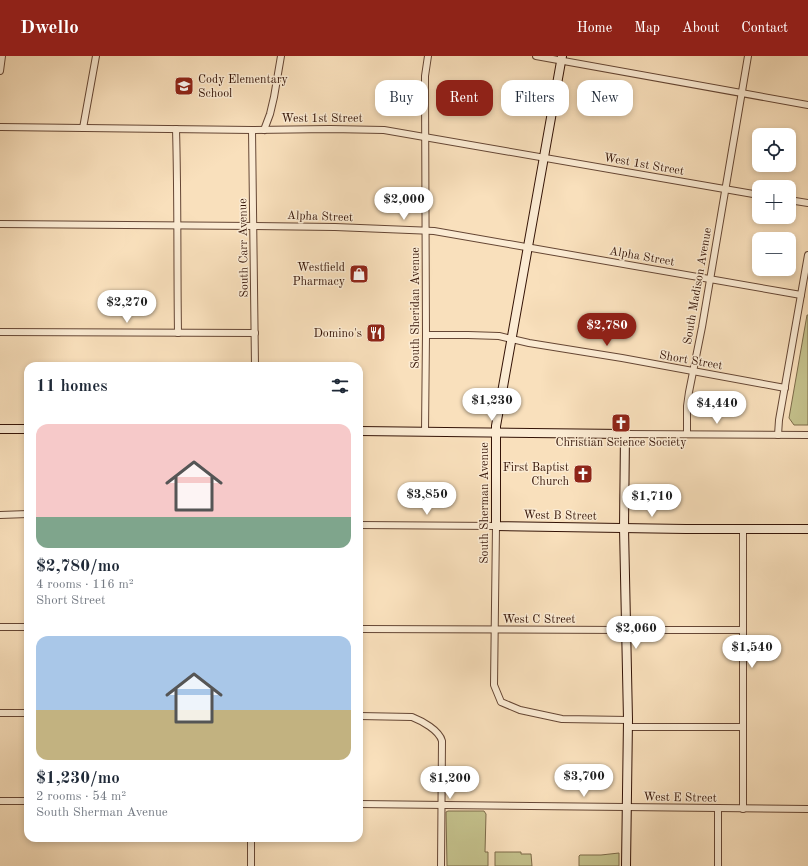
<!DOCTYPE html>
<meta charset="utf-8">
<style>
body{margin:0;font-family:"Old Standard TT",serif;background:#f6f6f7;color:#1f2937;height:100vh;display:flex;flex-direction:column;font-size:15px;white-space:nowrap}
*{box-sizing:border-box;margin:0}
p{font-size:13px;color:#747a83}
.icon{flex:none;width:22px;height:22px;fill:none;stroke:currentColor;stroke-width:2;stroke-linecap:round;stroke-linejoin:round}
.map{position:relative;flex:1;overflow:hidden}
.details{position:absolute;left:24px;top:306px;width:339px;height:480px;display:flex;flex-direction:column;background:#fff;border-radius:12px;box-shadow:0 2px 6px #0003}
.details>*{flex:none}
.guide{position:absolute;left:375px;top:24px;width:373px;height:36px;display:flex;gap:8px}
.controls{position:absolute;left:752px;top:72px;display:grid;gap:8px}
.controls a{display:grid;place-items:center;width:44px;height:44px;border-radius:8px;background:#fff;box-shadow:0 2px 6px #0003;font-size:20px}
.price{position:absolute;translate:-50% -34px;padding:0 9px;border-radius:14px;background:#fff;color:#222;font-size:13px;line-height:26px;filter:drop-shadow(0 1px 2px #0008)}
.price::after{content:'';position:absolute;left:50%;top:24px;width:12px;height:9px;margin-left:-6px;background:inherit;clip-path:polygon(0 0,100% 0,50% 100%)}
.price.current{background:#8f2418;color:#fff}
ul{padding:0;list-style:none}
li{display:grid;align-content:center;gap:8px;height:212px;padding:0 12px}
li span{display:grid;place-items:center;height:124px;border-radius:12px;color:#555}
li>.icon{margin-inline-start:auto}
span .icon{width:72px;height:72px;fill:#fffc;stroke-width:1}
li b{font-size:17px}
h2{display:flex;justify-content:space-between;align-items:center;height:48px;padding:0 12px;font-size:17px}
.pill{padding:0 14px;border-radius:12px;background:#fff;box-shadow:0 2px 6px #0003;font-size:14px;line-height:36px}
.pill.current{background:#8f2418;color:#fff}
header{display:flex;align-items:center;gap:24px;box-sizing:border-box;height:56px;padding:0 20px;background:#8f2418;color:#fff}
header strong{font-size:19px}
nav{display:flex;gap:22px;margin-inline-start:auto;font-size:14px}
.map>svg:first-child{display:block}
.green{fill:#c4c18c;stroke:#7c6a49}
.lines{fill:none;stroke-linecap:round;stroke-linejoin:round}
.street-casing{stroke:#654634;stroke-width:8}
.secondary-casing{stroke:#341306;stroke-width:10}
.street{stroke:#fbebd3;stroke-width:6}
.secondary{stroke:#fbebd3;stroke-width:8}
.labels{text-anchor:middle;stroke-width:3;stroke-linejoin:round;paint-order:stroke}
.poi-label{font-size:12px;fill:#341306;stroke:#fbebd3;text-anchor:end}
.street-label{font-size:12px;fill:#341306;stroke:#fbebd3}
</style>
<header>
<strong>Dwello</strong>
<nav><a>Home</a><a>Map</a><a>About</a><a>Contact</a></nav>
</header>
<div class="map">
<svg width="808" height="810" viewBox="0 0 808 810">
<rect width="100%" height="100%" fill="#f9e0bc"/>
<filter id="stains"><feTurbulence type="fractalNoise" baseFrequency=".005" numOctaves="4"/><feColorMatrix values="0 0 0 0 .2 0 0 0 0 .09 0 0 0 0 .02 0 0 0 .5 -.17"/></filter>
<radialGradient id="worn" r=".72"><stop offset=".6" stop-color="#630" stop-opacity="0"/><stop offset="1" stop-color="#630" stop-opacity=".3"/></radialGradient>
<g class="green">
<polygon points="807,259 808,259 808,369 794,369 789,362"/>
<polygon points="448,755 484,755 486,758 485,796 488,796 488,810 447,810 446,756"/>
<polygon points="495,796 521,796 521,798 531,798 532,810 495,810"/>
<polygon points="619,797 619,810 579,810 579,800 580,799 601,799"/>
</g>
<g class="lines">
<defs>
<g id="street">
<polyline points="536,0 808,49"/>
<polyline points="0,15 2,0"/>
<polyline points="0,71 252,74 330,73 384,74 759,139"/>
<polyline points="83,72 96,0"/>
<path d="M 176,73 C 178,141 177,209 178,277"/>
<polyline points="252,74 255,310"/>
<polyline points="264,74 270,58 274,41 281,0"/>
<polyline points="789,144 808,147"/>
<polyline points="0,168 254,170 335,171 434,175 801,239"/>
<polyline points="0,276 255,277"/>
<polyline points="426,279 468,279 499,280 529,287 622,302 785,332"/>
<polyline points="425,375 426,279 425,32 425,20 428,0"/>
<polyline points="625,378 808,379"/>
<polyline points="687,378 687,350 689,336 702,271 748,0"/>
<polyline points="778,379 779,364 808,199"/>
<polyline points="0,459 28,458"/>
<polyline points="359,469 496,470 494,629 501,646 520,654 562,663 628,664"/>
<polyline points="743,473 743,753"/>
<polyline points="0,571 28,571"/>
<polyline points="359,573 626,574 743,574"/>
<polyline points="0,657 28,657"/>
<path d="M 359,660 L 412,661 C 422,665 439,674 442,685 L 441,810"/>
<polyline points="628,671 743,671"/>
<polyline points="0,745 28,745"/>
<polyline points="359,748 808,753"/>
<polyline points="251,810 251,782"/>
<polyline points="718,810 718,752"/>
</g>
<g id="secondary">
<polyline points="562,0 496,370 496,470 686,473 808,473"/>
<polyline points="0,373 28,373"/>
<polyline points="359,375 625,378 624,472 628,664 626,810"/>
</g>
</defs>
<use href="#street" class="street-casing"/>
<use href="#secondary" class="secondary-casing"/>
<use href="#street" class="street"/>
<use href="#secondary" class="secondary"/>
</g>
<defs>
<symbol id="school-square" viewBox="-11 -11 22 22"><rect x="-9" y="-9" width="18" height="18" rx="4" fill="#8f2418" stroke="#fbebd3"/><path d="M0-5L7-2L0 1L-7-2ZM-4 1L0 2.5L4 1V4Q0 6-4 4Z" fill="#fff"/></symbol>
<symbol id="shop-square" viewBox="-11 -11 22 22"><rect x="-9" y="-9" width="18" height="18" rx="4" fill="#8f2418" stroke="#fbebd3"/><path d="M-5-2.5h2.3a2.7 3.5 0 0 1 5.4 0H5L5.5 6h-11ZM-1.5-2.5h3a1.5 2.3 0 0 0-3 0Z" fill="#fff"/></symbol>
<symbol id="restaurant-square" viewBox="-11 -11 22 22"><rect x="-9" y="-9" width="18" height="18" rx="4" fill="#8f2418" stroke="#fbebd3"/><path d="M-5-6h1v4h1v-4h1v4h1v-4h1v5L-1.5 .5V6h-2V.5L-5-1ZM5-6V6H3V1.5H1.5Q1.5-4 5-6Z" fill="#fff"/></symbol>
<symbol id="church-square" viewBox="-11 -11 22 22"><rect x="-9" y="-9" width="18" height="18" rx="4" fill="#8f2418" stroke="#fbebd3"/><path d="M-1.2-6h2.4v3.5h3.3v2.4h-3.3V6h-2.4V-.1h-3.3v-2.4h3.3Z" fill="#fff"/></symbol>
</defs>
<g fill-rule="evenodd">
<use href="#school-square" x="173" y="19" width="22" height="22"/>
<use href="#shop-square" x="348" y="207" width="22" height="22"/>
<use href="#restaurant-square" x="365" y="266" width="22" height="22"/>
<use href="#church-square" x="610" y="356" width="22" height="22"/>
<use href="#church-square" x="572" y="407" width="22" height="22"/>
</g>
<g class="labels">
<g class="poi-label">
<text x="198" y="27" text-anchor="start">Cody Elementary<tspan x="198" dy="14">School</tspan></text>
<text x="345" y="215">Westfield<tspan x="345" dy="14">Pharmacy</tspan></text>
<text x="362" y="281">Domino's</text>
<text x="621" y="390" text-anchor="middle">Christian Science Society</text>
<text x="569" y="415">First Baptist<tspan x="569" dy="14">Church</tspan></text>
</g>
<g class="street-label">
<text x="322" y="66">West 1st Street</text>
<text transform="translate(644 108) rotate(10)" y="4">West 1st Street</text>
<text transform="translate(320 160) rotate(2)" y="4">Alpha Street</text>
<text transform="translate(243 192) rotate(-91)" y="4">South Carr Avenue</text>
<text transform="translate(642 200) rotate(10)" y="4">Alpha Street</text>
<text transform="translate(697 230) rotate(-80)" y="4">South Madison Avenue</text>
<text transform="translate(415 252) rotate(-90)" y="4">South Sheridan Avenue</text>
<text transform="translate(691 304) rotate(10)" y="4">Short Street</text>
<text transform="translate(484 447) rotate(-90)" y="4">South Sherman Avenue</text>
<text transform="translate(560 459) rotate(1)" y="4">West B Street</text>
<text x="539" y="567">West C Street</text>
<text transform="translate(680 741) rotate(1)" y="4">West E Street</text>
</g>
</g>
<rect width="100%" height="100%" filter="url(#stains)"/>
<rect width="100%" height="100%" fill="url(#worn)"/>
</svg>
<div class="controls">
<a><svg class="icon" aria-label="locate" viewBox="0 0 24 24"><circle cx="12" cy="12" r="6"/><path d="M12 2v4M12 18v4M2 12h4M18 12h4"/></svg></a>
<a>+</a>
<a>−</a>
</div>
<b class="price" style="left:404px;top:165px">$2,000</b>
<b class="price" style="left:127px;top:268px">$2,270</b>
<b class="price current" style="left:607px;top:291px">$2,780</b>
<b class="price" style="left:492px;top:366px">$1,230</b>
<b class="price" style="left:717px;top:369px">$4,440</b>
<b class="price" style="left:427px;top:460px">$3,850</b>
<b class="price" style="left:652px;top:462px">$1,710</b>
<b class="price" style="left:636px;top:594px">$2,060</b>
<b class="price" style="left:752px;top:613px">$1,540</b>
<b class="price" style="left:584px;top:742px">$3,700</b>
<b class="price" style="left:450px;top:744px">$1,200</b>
<div class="guide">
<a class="pill">Buy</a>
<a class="pill current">Rent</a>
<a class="pill">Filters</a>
<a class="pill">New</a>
</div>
<section class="details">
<h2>11 homes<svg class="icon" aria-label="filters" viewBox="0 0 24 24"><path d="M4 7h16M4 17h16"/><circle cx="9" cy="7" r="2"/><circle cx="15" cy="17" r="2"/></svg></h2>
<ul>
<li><span style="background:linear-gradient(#f6c9c9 75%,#7fa58c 0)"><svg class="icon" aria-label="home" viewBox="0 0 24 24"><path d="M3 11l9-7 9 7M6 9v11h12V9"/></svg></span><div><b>$2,780/mo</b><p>4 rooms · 116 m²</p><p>Short Street</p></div></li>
<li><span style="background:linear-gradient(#a9c7e8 60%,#c2b280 0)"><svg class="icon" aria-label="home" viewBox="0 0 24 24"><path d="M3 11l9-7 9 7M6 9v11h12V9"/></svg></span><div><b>$1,230/mo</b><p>2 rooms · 54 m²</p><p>South Sherman Avenue</p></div></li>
</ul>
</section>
</div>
